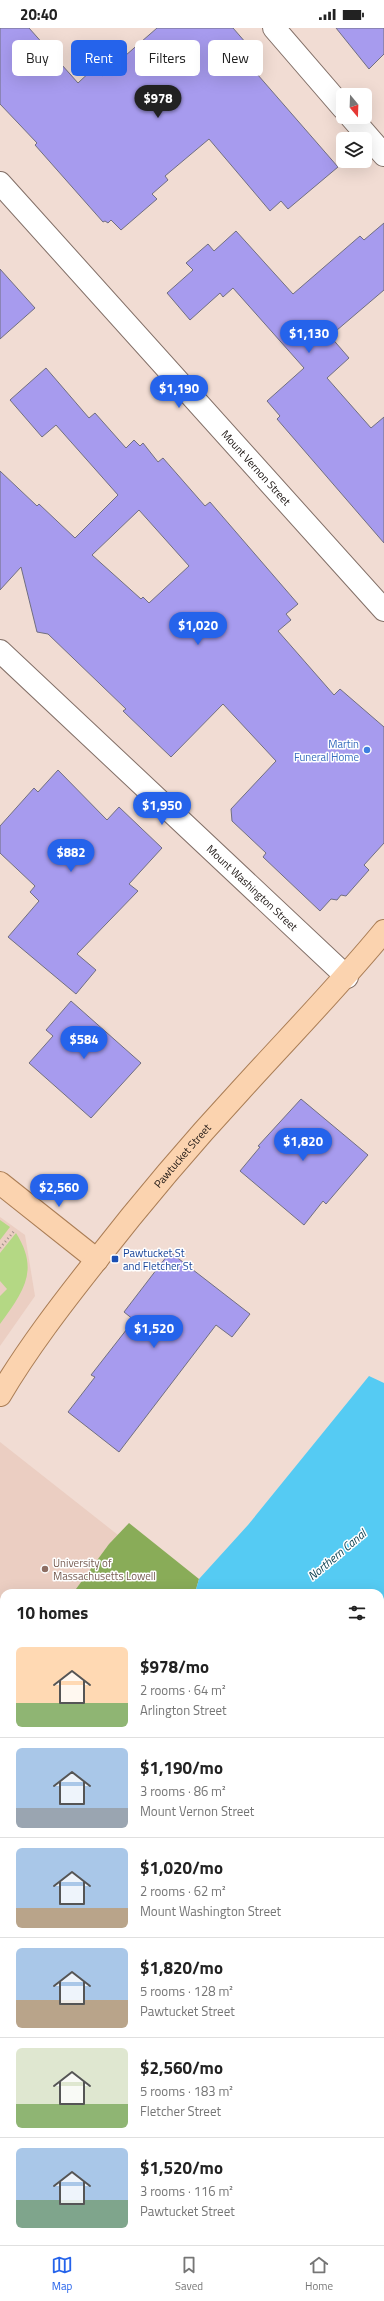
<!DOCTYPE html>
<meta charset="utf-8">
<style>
body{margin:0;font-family:"Titillium Web",sans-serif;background:#f2f2f2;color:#222;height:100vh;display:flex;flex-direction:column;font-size:15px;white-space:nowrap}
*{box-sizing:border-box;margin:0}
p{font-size:13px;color:#767676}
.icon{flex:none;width:22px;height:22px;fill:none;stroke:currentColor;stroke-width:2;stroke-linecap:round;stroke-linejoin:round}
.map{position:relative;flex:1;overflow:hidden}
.drawer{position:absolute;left:0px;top:1561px;width:384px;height:656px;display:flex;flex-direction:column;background:#fff;border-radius:12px 12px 0 0;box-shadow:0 4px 16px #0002}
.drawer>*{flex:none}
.top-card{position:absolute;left:12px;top:12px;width:360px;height:36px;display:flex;gap:8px}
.needle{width:26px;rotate:161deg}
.tools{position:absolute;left:336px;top:60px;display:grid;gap:8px}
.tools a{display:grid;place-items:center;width:36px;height:36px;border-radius:6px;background:#fff;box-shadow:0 4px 16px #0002;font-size:20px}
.price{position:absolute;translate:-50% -34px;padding:0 9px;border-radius:14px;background:#2563eb;color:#fff;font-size:13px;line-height:26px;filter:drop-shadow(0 1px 2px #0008)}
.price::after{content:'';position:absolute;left:50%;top:24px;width:12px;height:9px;margin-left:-6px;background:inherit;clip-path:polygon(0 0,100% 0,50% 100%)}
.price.selected{background:#222;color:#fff}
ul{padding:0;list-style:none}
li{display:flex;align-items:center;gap:12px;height:100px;padding:0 16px}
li+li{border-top:1px solid #e0e0e0}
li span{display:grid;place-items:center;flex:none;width:112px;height:80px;border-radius:6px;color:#555}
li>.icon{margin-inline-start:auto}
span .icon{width:48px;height:48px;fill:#fffc;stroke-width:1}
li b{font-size:17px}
h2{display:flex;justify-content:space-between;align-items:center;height:48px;padding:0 16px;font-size:17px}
.chip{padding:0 14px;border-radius:6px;background:#fff;box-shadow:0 4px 16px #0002;font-size:14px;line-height:36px}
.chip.selected{background:#2563eb;color:#fff}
.status{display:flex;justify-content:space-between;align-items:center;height:28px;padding:0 20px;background:#fff;direction:ltr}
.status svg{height:11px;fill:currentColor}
.dock{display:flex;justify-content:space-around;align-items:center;height:56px;border-top:1px solid #e0e0e0;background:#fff;font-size:11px;color:#767676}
.dock a{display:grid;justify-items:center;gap:2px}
.dock .selected{color:#2563eb}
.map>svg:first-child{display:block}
.built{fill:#ebcec2}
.green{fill:#b4d884}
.forest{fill:#89ac58}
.water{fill:#55cbf3}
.pier{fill:#f1dcd3}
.building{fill:#a79bee;stroke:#716f80;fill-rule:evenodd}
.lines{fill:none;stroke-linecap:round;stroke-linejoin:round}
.minor-casing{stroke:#826f67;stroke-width:24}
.major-casing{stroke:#aa7d55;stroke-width:24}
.path{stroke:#9f8f89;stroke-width:2.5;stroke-dasharray:1 3;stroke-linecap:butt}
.minor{stroke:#fff;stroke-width:22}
.major{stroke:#fbd3af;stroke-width:22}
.shop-dot{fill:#3f7fe0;stroke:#fff;stroke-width:1.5}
.transit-dot{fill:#1a4fb4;stroke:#fff;stroke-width:1.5}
.education-dot{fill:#8d6e63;stroke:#fff;stroke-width:1.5}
.labels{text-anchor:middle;stroke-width:3;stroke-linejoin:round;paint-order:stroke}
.street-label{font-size:11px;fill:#19120f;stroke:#fff}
.shop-label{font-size:11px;fill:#366cbe;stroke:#fff;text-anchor:end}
.transit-label{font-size:11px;fill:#164399;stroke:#fff;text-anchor:start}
.education-label{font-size:11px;fill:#785e54;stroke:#fff;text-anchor:start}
.water-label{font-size:12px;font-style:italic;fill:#093f4f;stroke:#fff}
</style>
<div class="status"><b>20:40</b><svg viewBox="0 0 49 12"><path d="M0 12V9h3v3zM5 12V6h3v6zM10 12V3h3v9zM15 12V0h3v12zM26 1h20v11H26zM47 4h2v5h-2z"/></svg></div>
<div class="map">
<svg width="384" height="2217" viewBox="0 0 384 2217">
<rect width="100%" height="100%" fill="#f1dcd3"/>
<g class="built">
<polygon points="0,1189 25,1207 35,1268 0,1318"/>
<polygon points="0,1414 118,1507 109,1516 73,1565 4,1565 4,1660 0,1665"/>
</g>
<g class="green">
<polygon points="0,1192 10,1199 0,1212"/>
<path d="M 16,1205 C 40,1243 23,1264 0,1296 L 0,1268 L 7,1261 L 0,1253 L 0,1225 Z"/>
</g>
<g class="forest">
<polygon points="129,1495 199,1551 195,1565 73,1565 109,1516"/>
<polygon points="4,1660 4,1779 0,1783 0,1665"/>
</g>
<g class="water">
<polygon points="369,1348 384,1355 384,1574 380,1577 380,1565 195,1565 199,1551 248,1497"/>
<polygon points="384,1613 384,2217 0,2217 0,2081 4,2075 4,2213 380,2213 380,1614"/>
<polygon points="4,1779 4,2030 0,2035 0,1783"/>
</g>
<polygon class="pier" points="0,2200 4,2203 4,2213 15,2213 19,2217 0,2217"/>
<g class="building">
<polygon points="0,0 29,0 78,55 94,40 102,48 157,0 233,0 253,23 244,31 338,139 288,181 281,173 270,183 209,111 165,148 168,152 152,166 157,171 121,202 111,192 108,195 105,193 103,194 35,117 37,115 0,76"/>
<polygon points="336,0 384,0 384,26 369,41"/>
<polygon points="384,195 384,262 330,308 349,330 327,350 371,400 384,389 384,515 277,391 280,388 267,373 304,340 233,260 223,269 220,265 190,292 167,265 193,242 186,235 208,216 214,223 236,203 293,266 360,208 364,212"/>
<polygon points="0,241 35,280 0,311"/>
<path d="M 46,340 L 89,390 L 95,385 L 126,420 L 134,412 L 140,418 L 143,415 L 158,434 L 163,430 L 205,478 L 210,474 L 298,576 L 286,586 L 291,592 L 278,603 L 334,667 L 340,661 L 384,699 L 384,815 L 364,837 L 369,842 L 346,868 L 341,867 L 337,872 L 331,871 L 320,883 L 263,829 L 266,825 L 232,793 L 231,781 L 276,733 L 223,676 L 171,729 L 123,683 L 126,681 L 48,606 L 37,604 L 21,539 L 0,562 L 0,443 L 37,478 L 39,476 L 75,510 L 118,467 L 56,397 L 42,409 L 10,372 ZM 139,482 L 189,538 L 149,575 L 143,569 L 141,571 L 92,527 Z"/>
<polygon points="58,742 107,792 119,779 162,820 129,856 138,863 77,926 96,942 76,966 8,909 39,873 30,864 35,858 0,825 0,798 34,760 38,764"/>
<polygon points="71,973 141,1035 91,1090 29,1035 53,1008 46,1002"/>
<polygon points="301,1071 368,1127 326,1176 323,1173 304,1197 240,1143 260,1119 258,1118"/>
<polygon points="170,1224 250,1286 232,1309 216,1297 119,1424 68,1384 95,1349 91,1347 134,1292 124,1284"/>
</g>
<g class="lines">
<defs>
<g id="minor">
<polyline points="274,0 343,80"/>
<polyline points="351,89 384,127"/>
<path id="s1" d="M 0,155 L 384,582"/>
<path id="s2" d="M 0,623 L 347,949"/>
</g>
<g id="major">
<polyline points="0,1155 97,1232"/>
<path id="s3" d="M 0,1367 C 28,1320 61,1277 95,1234 C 141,1175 189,1118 240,1063 C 288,1010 338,959 384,903"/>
</g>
</defs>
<use href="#minor" class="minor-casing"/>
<use href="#major" class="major-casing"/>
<g class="path">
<polyline points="0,1220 15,1202"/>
<polyline points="380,1592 384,1589"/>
<polyline points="0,2049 4,2044"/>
</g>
<use href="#minor" class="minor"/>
<use href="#major" class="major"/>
</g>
<circle class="shop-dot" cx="367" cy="722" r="4"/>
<rect class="transit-dot" x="111" y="1227" width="8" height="8" rx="2"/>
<circle class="education-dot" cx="45" cy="1541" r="4"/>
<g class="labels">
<g class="street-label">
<text dy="4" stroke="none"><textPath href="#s1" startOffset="383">Mount Vernon Street</textPath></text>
<text dy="4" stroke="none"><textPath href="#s2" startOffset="346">Mount Washington Street</textPath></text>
<text dy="4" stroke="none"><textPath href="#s3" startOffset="301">Pawtucket Street</textPath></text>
</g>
<g class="shop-label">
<text x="359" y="720">Martin<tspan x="359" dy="13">Funeral Home</tspan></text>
</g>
<g class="transit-label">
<text x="123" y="1229">Pawtucket St<tspan x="123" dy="13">and Fletcher St</tspan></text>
</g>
<g class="education-label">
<text x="53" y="1539">University of<tspan x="53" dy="13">Massachusetts Lowell</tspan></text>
</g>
<g class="water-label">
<text transform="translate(337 1527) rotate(-40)" y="4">Northern Canal</text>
</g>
</g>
</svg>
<div class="tools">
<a><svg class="needle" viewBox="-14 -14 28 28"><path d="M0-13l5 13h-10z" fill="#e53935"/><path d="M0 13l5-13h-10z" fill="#767676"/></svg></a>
<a><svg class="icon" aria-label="layers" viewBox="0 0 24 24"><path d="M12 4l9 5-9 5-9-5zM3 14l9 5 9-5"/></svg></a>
</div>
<b class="price selected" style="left:158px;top:91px">$978</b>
<b class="price" style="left:309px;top:326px">$1,130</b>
<b class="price" style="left:179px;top:381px">$1,190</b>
<b class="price" style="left:198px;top:618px">$1,020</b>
<b class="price" style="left:162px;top:798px">$1,950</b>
<b class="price" style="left:71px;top:845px">$882</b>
<b class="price" style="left:84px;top:1032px">$584</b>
<b class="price" style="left:303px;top:1134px">$1,820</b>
<b class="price" style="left:59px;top:1180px">$2,560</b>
<b class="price" style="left:154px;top:1321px">$1,520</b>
<div class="top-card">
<a class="chip">Buy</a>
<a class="chip selected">Rent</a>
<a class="chip">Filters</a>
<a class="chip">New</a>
</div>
<section class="drawer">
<h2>10 homes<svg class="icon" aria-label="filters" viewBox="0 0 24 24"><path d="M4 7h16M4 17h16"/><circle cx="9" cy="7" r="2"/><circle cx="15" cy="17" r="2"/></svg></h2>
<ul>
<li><span style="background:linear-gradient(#ffd9b3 70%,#8fb573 0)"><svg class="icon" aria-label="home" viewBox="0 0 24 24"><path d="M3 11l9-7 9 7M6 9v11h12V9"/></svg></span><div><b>$978/mo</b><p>2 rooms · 64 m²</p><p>Arlington Street</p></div></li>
<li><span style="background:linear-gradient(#a9c7e8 75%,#9aa5b1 0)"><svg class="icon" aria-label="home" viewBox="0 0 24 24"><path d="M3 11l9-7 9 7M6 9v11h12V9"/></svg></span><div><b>$1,190/mo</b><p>3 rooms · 86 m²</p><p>Mount Vernon Street</p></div></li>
<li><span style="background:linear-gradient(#a9c7e8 75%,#b9a48a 0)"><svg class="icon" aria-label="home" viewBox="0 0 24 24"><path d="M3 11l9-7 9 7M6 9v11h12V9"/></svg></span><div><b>$1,020/mo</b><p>2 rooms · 62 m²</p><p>Mount Washington Street</p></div></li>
<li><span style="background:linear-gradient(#a9c7e8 65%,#b9a48a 0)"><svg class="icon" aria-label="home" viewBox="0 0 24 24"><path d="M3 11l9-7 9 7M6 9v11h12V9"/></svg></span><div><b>$1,820/mo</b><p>5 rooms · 128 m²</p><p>Pawtucket Street</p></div></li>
<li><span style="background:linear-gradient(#dfe7d0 70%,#8fb573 0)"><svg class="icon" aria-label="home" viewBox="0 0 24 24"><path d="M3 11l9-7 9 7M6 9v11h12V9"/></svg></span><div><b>$2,560/mo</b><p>5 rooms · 183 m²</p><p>Fletcher Street</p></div></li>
<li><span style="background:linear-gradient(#a9c7e8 65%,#7fa58c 0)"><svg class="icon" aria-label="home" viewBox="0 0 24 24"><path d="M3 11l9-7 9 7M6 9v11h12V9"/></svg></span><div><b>$1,520/mo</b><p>3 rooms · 116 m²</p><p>Pawtucket Street</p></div></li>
</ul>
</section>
</div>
<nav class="dock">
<a class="selected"><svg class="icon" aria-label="map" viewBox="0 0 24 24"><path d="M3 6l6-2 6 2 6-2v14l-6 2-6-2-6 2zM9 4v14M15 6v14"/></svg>Map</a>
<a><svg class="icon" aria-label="saved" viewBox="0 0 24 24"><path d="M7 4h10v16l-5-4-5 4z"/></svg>Saved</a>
<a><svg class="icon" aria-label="home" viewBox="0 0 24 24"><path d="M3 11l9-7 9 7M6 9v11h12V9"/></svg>Home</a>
</nav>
